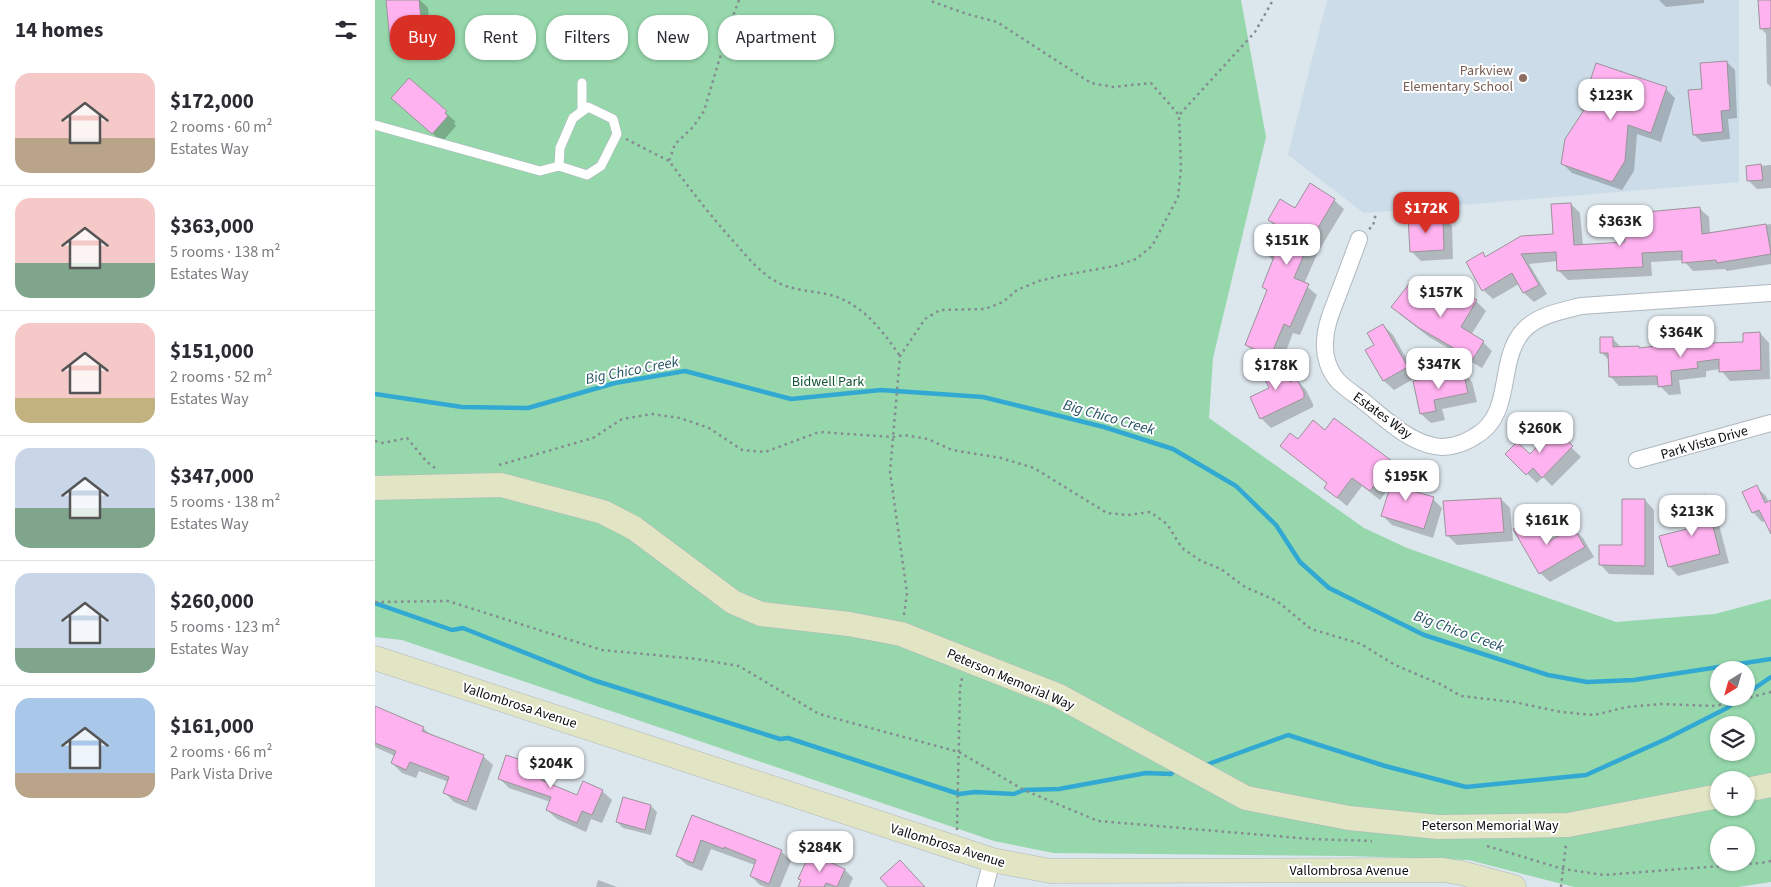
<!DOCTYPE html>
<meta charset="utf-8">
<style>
body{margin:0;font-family:"Source Sans 3",sans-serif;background:#f2f2f3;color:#2b2b33;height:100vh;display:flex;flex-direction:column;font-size:19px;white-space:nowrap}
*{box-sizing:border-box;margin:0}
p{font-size:16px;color:#7c7c81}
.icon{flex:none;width:28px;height:28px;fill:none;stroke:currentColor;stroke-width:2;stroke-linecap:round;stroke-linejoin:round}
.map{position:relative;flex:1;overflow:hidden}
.details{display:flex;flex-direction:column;background:#fff;width:375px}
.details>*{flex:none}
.guide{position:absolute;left:15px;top:15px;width:475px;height:45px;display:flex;gap:10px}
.needle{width:32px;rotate:217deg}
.controls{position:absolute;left:1335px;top:661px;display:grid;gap:10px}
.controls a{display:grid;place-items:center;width:45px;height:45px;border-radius:50%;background:#fff;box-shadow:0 1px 4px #0004;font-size:25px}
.price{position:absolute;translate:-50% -42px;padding:0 11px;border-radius:10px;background:#fff;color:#222;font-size:16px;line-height:32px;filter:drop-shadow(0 1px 2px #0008)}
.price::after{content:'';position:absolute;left:50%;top:30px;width:15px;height:11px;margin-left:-8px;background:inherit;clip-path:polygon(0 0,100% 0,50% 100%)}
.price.active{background:#d93025;color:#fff}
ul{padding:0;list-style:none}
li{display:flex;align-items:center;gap:15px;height:125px;padding:0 15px}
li+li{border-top:1px solid #e1e1e2}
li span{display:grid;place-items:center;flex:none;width:140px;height:100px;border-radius:15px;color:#555}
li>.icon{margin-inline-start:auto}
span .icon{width:60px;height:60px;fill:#fffc;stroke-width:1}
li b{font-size:21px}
h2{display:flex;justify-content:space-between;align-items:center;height:60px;padding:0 15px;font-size:21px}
.tag{padding:0 18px;border-radius:20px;background:#fff;box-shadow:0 1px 4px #0004;font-size:18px;line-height:45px}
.tag.active{background:#d93025;color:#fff}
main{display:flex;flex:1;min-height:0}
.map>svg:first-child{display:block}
.built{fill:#ccdce8}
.green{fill:#96d7ac;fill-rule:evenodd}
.shadow{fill:#0003}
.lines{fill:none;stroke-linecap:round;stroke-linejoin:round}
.stream{stroke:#32a9d2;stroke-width:4.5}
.building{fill:#feb2ef;stroke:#9b9399}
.lane-casing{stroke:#afb7bf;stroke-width:10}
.street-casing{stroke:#afb7bf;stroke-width:18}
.secondary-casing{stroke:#afb7bf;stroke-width:25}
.path{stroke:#858c91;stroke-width:2.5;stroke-dasharray:2.5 4;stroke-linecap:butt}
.lane{stroke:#fff;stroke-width:9}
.street{stroke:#fff;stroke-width:16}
.secondary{stroke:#e2e5c3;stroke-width:24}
.education-dot{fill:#8d6e63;stroke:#fff;stroke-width:2}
.labels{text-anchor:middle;stroke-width:4;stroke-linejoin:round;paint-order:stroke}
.education-label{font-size:14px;fill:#785e54;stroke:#fff;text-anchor:end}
.park-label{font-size:14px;fill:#125532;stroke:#fff}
.street-label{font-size:14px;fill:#0a0d0f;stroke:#fff}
.water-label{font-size:15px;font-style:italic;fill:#245365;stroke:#fff}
</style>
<main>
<section class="details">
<h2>14 homes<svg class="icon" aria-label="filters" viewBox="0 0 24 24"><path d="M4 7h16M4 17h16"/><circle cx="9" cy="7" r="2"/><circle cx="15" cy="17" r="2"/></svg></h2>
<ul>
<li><span style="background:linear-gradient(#f6c9c9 65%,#b9a48a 0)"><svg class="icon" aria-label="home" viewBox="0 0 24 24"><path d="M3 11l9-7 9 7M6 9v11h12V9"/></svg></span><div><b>$172,000</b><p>2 rooms · 60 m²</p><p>Estates Way</p></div></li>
<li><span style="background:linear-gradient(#f6c9c9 65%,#7fa58c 0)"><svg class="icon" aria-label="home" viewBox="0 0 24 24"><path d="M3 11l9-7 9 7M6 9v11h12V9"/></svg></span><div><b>$363,000</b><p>5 rooms · 138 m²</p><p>Estates Way</p></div></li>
<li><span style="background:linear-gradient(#f6c9c9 75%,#c2b280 0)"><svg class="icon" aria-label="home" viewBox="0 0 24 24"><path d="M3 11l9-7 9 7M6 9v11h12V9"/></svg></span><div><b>$151,000</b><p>2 rooms · 52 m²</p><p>Estates Way</p></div></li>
<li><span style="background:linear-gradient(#c9d6e8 60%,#7fa58c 0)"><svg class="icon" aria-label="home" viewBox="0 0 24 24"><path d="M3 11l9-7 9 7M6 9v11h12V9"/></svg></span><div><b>$347,000</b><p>5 rooms · 138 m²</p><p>Estates Way</p></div></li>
<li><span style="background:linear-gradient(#c9d6e8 75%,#7fa58c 0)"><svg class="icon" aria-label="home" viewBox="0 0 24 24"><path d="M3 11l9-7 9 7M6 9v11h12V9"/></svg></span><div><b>$260,000</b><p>5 rooms · 123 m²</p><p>Estates Way</p></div></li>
<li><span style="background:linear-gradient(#a9c7e8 75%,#b9a48a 0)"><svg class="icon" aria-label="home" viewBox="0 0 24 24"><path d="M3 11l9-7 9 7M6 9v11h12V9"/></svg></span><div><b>$161,000</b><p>2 rooms · 66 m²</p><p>Park Vista Drive</p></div></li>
</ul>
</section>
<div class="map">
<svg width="1396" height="887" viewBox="0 0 1396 887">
<rect width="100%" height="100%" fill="#dce6ed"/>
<polygon class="built" points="952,0 1364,0 1364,182 989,213 913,155"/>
<path class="green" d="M 0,0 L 866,0 L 891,137 L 838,358 L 834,418 L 989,528 L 1032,548 L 1241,622 L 1340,614 L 1396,599 L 1396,882 L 1363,887 L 1199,887 L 1094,860 L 973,856 L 679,853 L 619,841 L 27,640 L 0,637 ZM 1344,670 L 1371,670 L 1371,698 L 1344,698 ZM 1344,725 L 1371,725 L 1371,752 L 1344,752 ZM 1344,780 L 1371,780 L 1371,808 L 1344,808 ZM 1344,835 L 1371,835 L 1371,862 L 1344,862 Z"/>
<g class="shadow">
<polygon points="23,0 45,0 53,8 57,48 26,50 16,41"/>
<polygon points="1284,0 1329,0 1329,3 1291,7"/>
<polygon points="1384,0 1396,0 1396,87 1392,83 1391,34 1386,28"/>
<polygon points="1352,62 1360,70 1362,118 1353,119 1355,139 1327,142 1319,135"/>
<polygon points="34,80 81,122 79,123 81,126 67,142 18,98"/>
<polygon points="1291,89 1300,98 1286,142 1262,134 1259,171 1247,190 1197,173 1188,164"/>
<polygon points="1396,165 1396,188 1382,189 1373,180 1372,167"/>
<polygon points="959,200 969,209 943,252 929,284 942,295 925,335 918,333 908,359 912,367 908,366 913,371 919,382 922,380 931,390 938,404 938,407 896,428 886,418 896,389 901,363 881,354 871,345 893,292 888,287 899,262 890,252 900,226 894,220 920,210"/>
<polygon points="1196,204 1205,213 1208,246 1251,243 1274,229 1324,208 1334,217 1335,234 1396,224 1396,264 1352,271 1350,269 1318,271 1308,260 1276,262 1277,276 1193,280 1183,270 1183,261 1154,264 1172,294 1159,302 1149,293 1144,284 1118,299 1108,290 1107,254 1111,258 1179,235"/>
<polygon points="1067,217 1077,226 1078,259 1046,261 1036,251"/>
<polygon points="1082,289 1101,301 1111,311 1096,335 1108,342 1117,351 1107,368 1054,337 1027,316 1018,307 1068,311"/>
<polygon points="1008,325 1018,335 1042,377 1019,390 1009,381 992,350 1000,345"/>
<polygon points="1385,333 1394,343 1395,379 1355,381 1345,369 1331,371 1331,377 1304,380 1306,394 1294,395 1284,385 1244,386 1235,376 1235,361 1226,352 1237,338 1247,348 1264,348 1266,349 1332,341 1335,344 1369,343"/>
<polygon points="1088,372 1097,382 1102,402 1067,409 1070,420 1056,423 1046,414 1040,382"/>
<polygon points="959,420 1016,462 1024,470 1036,474 1045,483 1042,493 1058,499 1067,508 1058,538 1017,525 1007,515 1017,484 1005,500 987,486 972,506 950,488 953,484 907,446 950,432"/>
<polygon points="1179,430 1206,457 1177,486 1168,477 1162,483 1132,454 1155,456"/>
<polygon points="1381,487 1391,496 1394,503 1396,502 1396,532 1391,520 1387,522 1378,512"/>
<polygon points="1329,497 1339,506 1354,563 1303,576 1294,566 1321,527"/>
<polygon points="1126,499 1135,508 1138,541 1082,545 1072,535"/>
<polygon points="1270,500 1279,510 1279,575 1234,574 1225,564 1248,546"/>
<polygon points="1157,520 1166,529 1174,542 1198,528 1208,538 1219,557 1175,582 1165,573"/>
<polygon points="0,707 48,728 57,736 108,756 118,765 101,811 79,802 70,793 74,782 44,771 41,778 27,773 17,763 20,756 0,747"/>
<polygon points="169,769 179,778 176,786 203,797 227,791 237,800 227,823 216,819 211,832 182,819 172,810 176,802 134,788 125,779"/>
<polygon points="248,799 276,806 282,812 276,835 248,828 242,822"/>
<polygon points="317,816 406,851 416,861 405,887 391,887 385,885 376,876 380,865 336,849 327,871 312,865 302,856"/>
<polygon points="436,854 470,870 478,878 474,887 425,887"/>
<polygon points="223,880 242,887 221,887"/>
</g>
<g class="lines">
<g class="stream">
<polyline points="0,394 87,407 153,408 240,383 310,371 416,399 506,390 608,397 729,427 798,449 861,486 901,525 925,562 954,588 1049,635 1173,675 1212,682 1259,680 1396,659"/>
<polyline points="0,603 77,630 88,628 218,680 405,739 413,738 584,794 600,792 639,794 649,790 684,789 771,773 796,774 801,768"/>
<polyline points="1371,694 1396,677"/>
<polyline points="828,766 913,735 1010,766 1091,787 1211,775 1291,739 1352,708 1365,698"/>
</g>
</g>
<g class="building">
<polygon points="11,0 44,0 48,39 15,42"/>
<polygon points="1383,0 1396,0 1396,28 1385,29"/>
<polygon points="1352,61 1355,110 1346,111 1348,132 1318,135 1313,90 1327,89 1325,63"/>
<polygon points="1221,63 1292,87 1276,133 1253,125 1250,161 1237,182 1186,164 1190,139 1209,110 1206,109"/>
<polygon points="34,78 72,111 70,113 73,116 57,134 16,98"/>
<polygon points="1386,164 1388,180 1372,181 1371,166"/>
<polygon points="935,183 960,199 934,243 919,278 934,284 915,327 909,324 899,348 904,359 870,345 892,290 887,287 899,257 888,253 900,224 893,220 905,199 920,208"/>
<polygon points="1196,203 1199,245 1250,242 1249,229 1272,228 1271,212 1325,207 1327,234 1391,224 1396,254 1342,263 1341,260 1307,263 1307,251 1267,253 1268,267 1182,271 1181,252 1146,254 1164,285 1148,293 1137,273 1107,291 1091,262 1108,252 1110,257 1146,236 1178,234 1176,204"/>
<polygon points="1068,216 1069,250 1035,252 1033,217"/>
<polygon points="1034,284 1068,310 1081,288 1102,300 1086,327 1109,341 1098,359 1044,328 1016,307"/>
<polygon points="1008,324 1033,367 1008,381 990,350 999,345 992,333"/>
<polygon points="1385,332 1386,370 1344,372 1344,359 1322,362 1323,368 1296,371 1297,385 1283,387 1282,376 1234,377 1233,353 1225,353 1225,337 1238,337 1238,347 1264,346 1264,348 1333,340 1333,343 1368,342 1368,333"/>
<polygon points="904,360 915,382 922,379 929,393 929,398 885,419 875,397 894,388 885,369"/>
<polygon points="1088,371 1093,393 1059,400 1061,411 1045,414 1038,381"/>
<polygon points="959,418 1017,461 995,491 977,478 962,498 949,488 952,483 905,446 915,433 923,439 938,420 950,430"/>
<polygon points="1179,429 1198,446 1167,478 1158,468 1151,475 1130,454 1142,442 1155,454"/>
<polygon points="1021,468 1036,472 1031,489 1059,497 1049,529 1006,516"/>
<polygon points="1382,485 1390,503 1396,500 1396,534 1384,510 1377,513 1367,492"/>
<polygon points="1330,495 1345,554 1293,567 1284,536 1320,527 1313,500"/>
<polygon points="1126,498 1129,532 1071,536 1068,501"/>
<polygon points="1247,499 1270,499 1270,566 1224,565 1224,545 1247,545"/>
<polygon points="1157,519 1171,543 1198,527 1210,547 1164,574 1138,529"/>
<polygon points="0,706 49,727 47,731 109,755 92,802 68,793 74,777 35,762 31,770 16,763 21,751 0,743"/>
<polygon points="131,755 170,768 166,780 202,795 208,781 228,790 217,815 207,811 202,823 171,810 176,797 123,779"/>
<polygon points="248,797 276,805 270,830 241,822"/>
<polygon points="317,815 407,850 394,884 375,876 381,860 349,847 349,849 326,840 318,863 301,856"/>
<polygon points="435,853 470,869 462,887 451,883 449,887 423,887 426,880 423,879"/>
<polygon points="525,860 550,887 513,887 505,878"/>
</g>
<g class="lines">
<defs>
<g id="lane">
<polygon points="213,107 238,119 242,134 226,166 212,175 184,166 185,148 198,118"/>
<polyline points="207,111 207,83"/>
<polyline points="0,125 165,171 184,166"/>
</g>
<g id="street">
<path d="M 984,239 C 977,258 970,277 963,295 C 957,311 950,326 950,343 C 949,356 954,371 963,381 C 970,388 979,394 987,400 C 1008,417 1032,441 1059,446 C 1072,449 1088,444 1099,437 C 1140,415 1121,362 1148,331 C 1162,315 1187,311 1206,306 L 1396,293"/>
<polyline points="1262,460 1396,423"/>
<polyline points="610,887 617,860"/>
</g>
<g id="secondary">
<polyline points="0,488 126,485 228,512 259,528 358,602 386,614 474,624 526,634 684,696 871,798 974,818 1063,827 1193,825 1344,796"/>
<polyline points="0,658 617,860 675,871 1068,870 1087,873 1139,887"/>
<polyline points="1371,790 1396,785"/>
</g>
</defs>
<use href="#lane" class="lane-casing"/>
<use href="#street" class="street-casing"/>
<use href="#secondary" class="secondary-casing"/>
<g class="path">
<path d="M 364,0 L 355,24 L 329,111 L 318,127 L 300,144 L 294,161 C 316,190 337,218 361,244 C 372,257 385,272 400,281 C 418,292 442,290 462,297 C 491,308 508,332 525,356"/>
<polyline points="805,114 880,32 898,0"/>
<polyline points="251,139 294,161"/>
<polyline points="994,229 998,226 1001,213"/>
<polyline points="0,441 8,443 32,438 52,462 60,468"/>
<polyline points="124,465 218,438 247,419 277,414 305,418 334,428 367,450 390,452 444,432 518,437 529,435 553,439 577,450 626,458 659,468 732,513 753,515 775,512 792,524 807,548 826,561 846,569 870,587 902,601 936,629 986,644 1020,665 1065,684 1086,696 1139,702 1186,712 1219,715 1252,707 1286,704 1341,706 1396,692"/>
<polyline points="0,602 73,601 227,650 322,659 364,666 444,714 584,752 649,790 723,821 936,839 997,841"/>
<polyline points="529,615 532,593 515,472 525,356 550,319 565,310 610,309 628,302 642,290 664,281 684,276 740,266 761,259 777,246 803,197 806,168 804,115 776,83 738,87 716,83 622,22 592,14 553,0"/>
<polyline points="582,830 585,688 587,678"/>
<polyline points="1112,846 1188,869 1229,875 1385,863 1396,861"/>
<polyline points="1186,887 1191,844"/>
</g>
<use href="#lane" class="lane"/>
<use href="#street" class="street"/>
<use href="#secondary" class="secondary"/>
</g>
<circle class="education-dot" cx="1148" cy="78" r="5"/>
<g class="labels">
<g class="education-label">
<text x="1138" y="75">Parkview<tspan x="1138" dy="16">Elementary School</tspan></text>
</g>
<g class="park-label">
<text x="453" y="386">Bidwell Park</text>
</g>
<g class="street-label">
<text transform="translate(1008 415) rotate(36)" y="5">Estates Way</text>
<text transform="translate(1329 442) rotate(-16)" y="5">Park Vista Drive</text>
<text transform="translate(636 679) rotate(23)" y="5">Peterson Memorial Way</text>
<text transform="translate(145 705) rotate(18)" y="5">Vallombrosa Avenue</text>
<text x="1115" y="830">Peterson Memorial Way</text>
<text transform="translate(573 845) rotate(17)" y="5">Vallombrosa Avenue</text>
<text x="974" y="875">Vallombrosa Avenue</text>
</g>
<g class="water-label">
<text transform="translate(257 370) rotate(-11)" y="5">Big Chico Creek</text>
<text transform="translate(734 417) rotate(16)" y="5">Big Chico Creek</text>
<text transform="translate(1084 631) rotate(20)" y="5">Big Chico Creek</text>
</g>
</g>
</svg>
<div class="controls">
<a><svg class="needle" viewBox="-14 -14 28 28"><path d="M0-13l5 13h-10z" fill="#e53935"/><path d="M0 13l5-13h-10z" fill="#7c7c81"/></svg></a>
<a><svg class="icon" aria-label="layers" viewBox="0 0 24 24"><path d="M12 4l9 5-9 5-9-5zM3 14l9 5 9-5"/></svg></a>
<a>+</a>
<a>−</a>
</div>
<b class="price" style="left:1236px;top:121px">$123K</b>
<b class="price active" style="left:1051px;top:234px">$172K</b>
<b class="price" style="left:1245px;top:247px">$363K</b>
<b class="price" style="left:912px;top:266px">$151K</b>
<b class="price" style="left:1066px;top:318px">$157K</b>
<b class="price" style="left:1306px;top:358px">$364K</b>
<b class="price" style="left:1064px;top:390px">$347K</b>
<b class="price" style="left:901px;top:391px">$178K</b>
<b class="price" style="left:1165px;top:454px">$260K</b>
<b class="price" style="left:1031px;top:502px">$195K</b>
<b class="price" style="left:1317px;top:537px">$213K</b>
<b class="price" style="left:1172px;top:546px">$161K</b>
<b class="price" style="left:176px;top:789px">$204K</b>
<b class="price" style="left:445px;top:873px">$284K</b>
<div class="guide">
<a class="tag active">Buy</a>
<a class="tag">Rent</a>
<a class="tag">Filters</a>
<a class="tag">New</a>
<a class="tag">Apartment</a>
</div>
</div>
</main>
